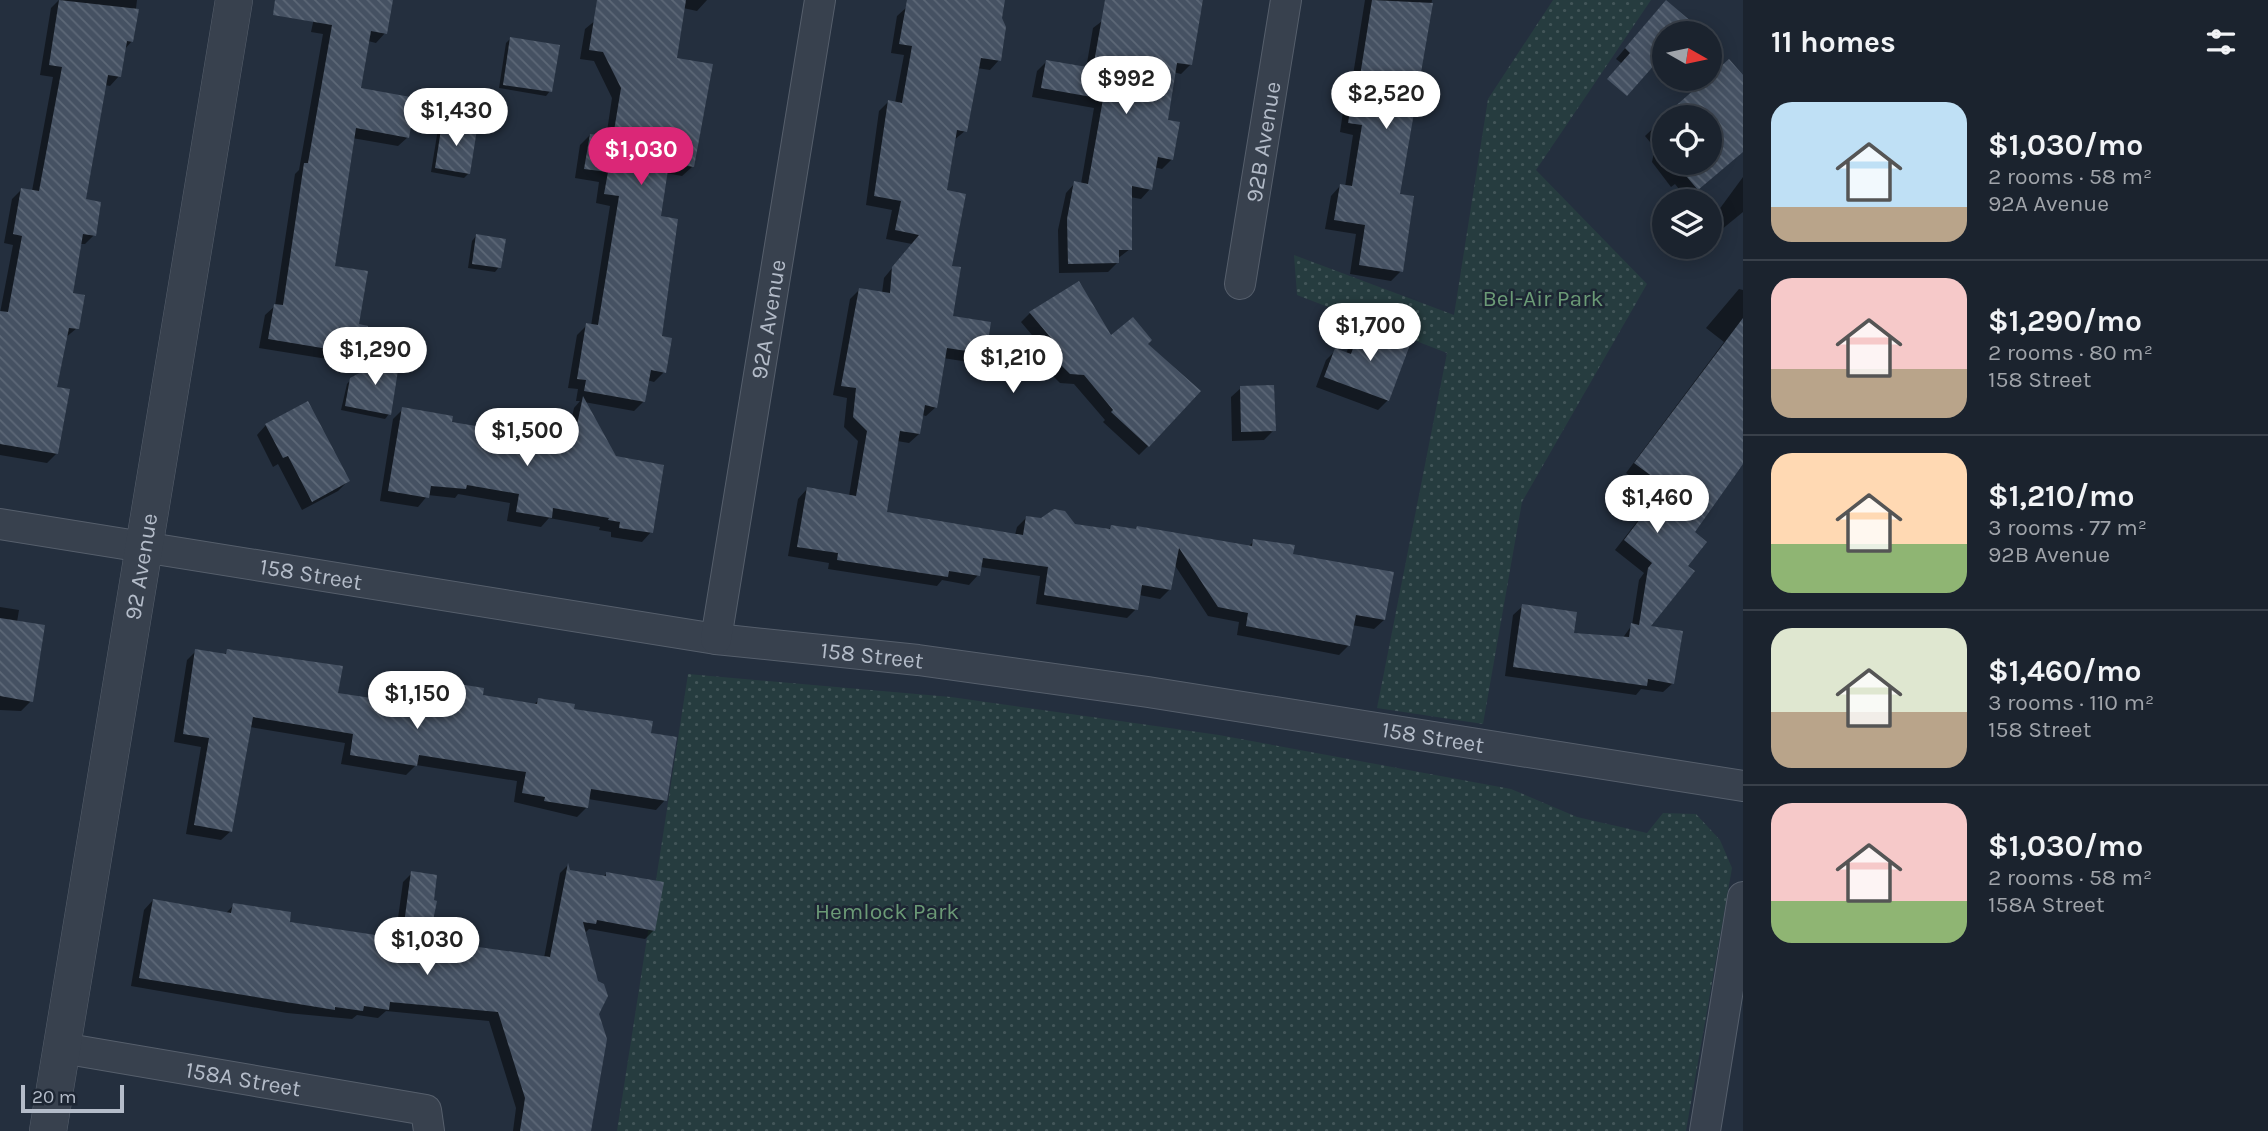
<!DOCTYPE html>
<meta charset="utf-8">
<style>
body{margin:0;font-family:Karla,sans-serif;background:#242b36;color:#f1f3f6;height:100vh;display:flex;flex-direction:column;font-size:26px;white-space:nowrap}
*{box-sizing:border-box;margin:0}
p{font-size:23px;color:#a0a4aa}
.icon{flex:none;width:38px;height:38px;fill:none;stroke:currentColor;stroke-width:2;stroke-linecap:round;stroke-linejoin:round}
.map{position:relative;flex:1;overflow:hidden}
.sheet{display:flex;flex-direction:column;background:#1b232e;width:525px}
.sheet>*{flex:none}
.needle{width:46px;rotate:99deg}
.tools{position:absolute;left:1652px;top:21px;display:grid;gap:14px}
.tools a{display:grid;place-items:center;width:70px;height:70px;border-radius:50%;background:#1b232e;box-shadow:0 4px 18px #0003,0 0 0 2px #39404a;font-size:35px}
.scale{position:absolute;left:21px;bottom:18px;width:103px;box-sizing:border-box;padding-left:7px;border:4px solid #b4bcc9;border-top:0;font-size:19px;line-height:24px;white-space:nowrap;color:#b4bcc9;-webkit-text-stroke:5px #1d2633;paint-order:stroke}
.price{position:absolute;translate:-50% -60px;padding:0 16px;border-radius:24px;background:#fff;color:#222;font-size:23px;line-height:46px;filter:drop-shadow(0 2px 4px #0008)}
.price::after{content:'';position:absolute;left:50%;top:42px;width:21px;height:16px;margin-left:-10px;background:inherit;clip-path:polygon(0 0,100% 0,50% 100%)}
.price.on{background:#db2777;color:#fff}
ul{padding:0;list-style:none}
li{display:flex;align-items:center;gap:21px;height:175px;padding:0 28px}
li+li{border-top:2px solid #39404a}
li span{display:grid;place-items:center;flex:none;width:196px;height:140px;border-radius:21px;color:#555}
li>.icon{margin-inline-start:auto}
span .icon{width:84px;height:84px;fill:#fffc;stroke-width:1}
li b{font-size:30px}
h2{display:flex;justify-content:space-between;align-items:center;height:84px;padding:0 28px;font-size:30px}
main{display:flex;flex:1;min-height:0}
.map>svg:first-child{display:block}
.park{fill:url(#park-dots)}
.shadow{fill:#0007}
.building{fill:url(#building-back-hatch)}
.lines{fill:none;stroke-linecap:round;stroke-linejoin:round}
.minor-casing{stroke:#565f6c;stroke-width:32}
.tertiary-casing{stroke:#565f6c;stroke-width:38}
.minor{stroke:#38414e;stroke-width:30}
.tertiary{stroke:#38414e;stroke-width:37}
.labels{text-anchor:middle;stroke-width:5;stroke-linejoin:round;paint-order:stroke}
.street-label{font-size:23px;fill:#b4bcc9;stroke:#1d2633}
.park-label{font-size:23px;fill:#6b9a76;stroke:#1d2633}
</style>
<main>
<div class="map">
<svg width="1743" height="1131" viewBox="0 0 1743 1131">
<defs>
<pattern id="park-dots" width="8" height="8" patternUnits="userSpaceOnUse" patternTransform="scale(1.75)"><rect width="8" height="8" fill="#263c3f"/><path d="M2 2h.1M6 6h.1" fill="none" stroke="#435659" stroke-width="1.8" stroke-linecap="round"/></pattern>
<pattern id="building-back-hatch" width="6" height="6" patternUnits="userSpaceOnUse" patternTransform="scale(1.75)"><rect width="6" height="6" fill="#455162"/><path d="M-1 5l2 2M0 0l6 6M5-1l2 2" fill="none" stroke="#5d6877"/></pattern>
</defs>
<rect width="100%" height="100%" fill="#242f3e"/>
<g class="park">
<polygon points="1553,0 1651,0 1536,170 1647,284 1522,502 1483,724 1377,708 1447,353 1297,295 1294,255 1454,315 1488,99"/>
<polygon points="688,674 951,697 1219,735 1511,789 1577,817 1647,833 1663,813 1696,814 1720,840 1732,868 1686,1131 617,1131"/>
</g>
<g class="shadow">
<polygon points="59,0 137,0 132,41 124,50 119,76 110,86 105,85 84,200 94,235 85,244 80,244 71,295 77,328 65,338 55,388 57,453 47,463 0,455 0,313 13,245 4,243 12,199 21,190 32,191 53,77 40,75 51,8"/>
<polygon points="318,0 391,0 385,33 376,43 368,41 359,90 408,137 398,146 352,138 333,267 357,325 362,354 352,363 259,348 265,315 275,306 295,174 299,170 323,34 311,32"/>
<polygon points="620,0 707,0 697,11 683,8 675,59 692,167 682,176 666,173 659,218 660,338 664,372 654,382 647,380 644,401 634,411 584,402 651,532 642,542 611,537 611,532 599,530 600,527 549,518 541,527 507,521 510,503 458,494 455,498 428,495 418,507 380,501 393,419 403,409 450,423 514,434 518,431 567,439 574,408 580,401 576,401 578,389 568,388 577,335 587,325 591,326 610,206 596,203 599,182 575,178 580,145 590,135 606,138 612,98 594,61 580,59 585,29"/>
<polygon points="930,0 1003,0 999,60 990,70 977,68 965,131 954,140 945,192 951,318 985,353 975,363 943,358 936,407 926,416 922,415 919,434 909,443 897,441 885,514 1015,535 1017,527 1026,518 1108,530 1112,526 1135,530 1137,528 1248,547 1254,541 1291,555 1384,620 1374,629 1352,625 1349,645 1339,655 1237,635 1239,622 1208,616 1174,564 1170,589 1160,599 1139,595 1136,609 1127,618 1036,604 1040,576 980,567 978,575 969,585 942,580 937,586 828,569 829,563 788,556 798,499 807,489 849,496 858,441 844,427 847,398 833,395 850,299 859,290 882,293 884,278 912,244 886,239 892,210 866,205 879,111 888,102 895,103 904,55 891,53 897,16 907,7"/>
<polygon points="1130,0 1203,0 1191,64 1181,74 1173,72 1166,121 1172,159 1162,169 1154,167 1150,189 1141,199 1130,197 1130,249 1117,259 1117,263 1108,272 1059,273 1058,230 1066,193 1075,183 1081,184 1094,108 1032,97 1037,71 1046,62 1086,69 1093,28"/>
<polygon points="1365,0 1432,0 1398,195 1401,271 1391,281 1350,274 1356,234 1325,229 1331,196 1340,186 1345,187 1353,135 1340,132 1345,99 1350,94"/>
<polygon points="1657,11 1690,23 1681,33 1664,33 1664,52 1641,78 1616,59"/>
<polygon points="510,39 550,91 546,96 499,88 506,43"/>
<polygon points="1743,77 1743,151 1687,199 1675,184 1671,187 1652,162 1655,148 1645,136 1664,118 1664,163 1710,163 1710,117 1665,117 1709,79"/>
<polygon points="443,125 469,173 464,178 431,172 438,129"/>
<polygon points="1743,177 1743,212 1710,239 1710,222"/>
<polygon points="476,236 499,267 495,272 468,268 472,241"/>
<polygon points="1739,289 1743,290 1743,453 1692,532 1686,566 1648,628 1673,683 1663,692 1641,689 1636,695 1505,676 1513,615 1523,606 1572,635 1622,639 1632,625 1639,580 1644,573 1615,550 1657,496 1626,473 1724,342 1706,328"/>
<polygon points="1030,313 1111,338 1145,344 1148,446 1139,455 1103,422 1105,420 1074,384 1060,383 1052,375 1054,361 1021,322"/>
<polygon points="1363,325 1388,400 1378,410 1316,387 1326,360 1336,350 1346,354 1353,335"/>
<polygon points="351,379 389,414 385,419 341,410 347,384"/>
<polygon points="1241,388 1274,430 1264,440 1232,441 1231,397"/>
<polygon points="266,425 348,481 338,491 302,510 278,464 273,467 257,435"/>
<polygon points="0,607 19,610 17,622 31,701 21,711 0,710"/>
<polygon points="196,651 224,655 228,651 336,694 384,702 387,685 396,676 481,697 533,705 539,700 572,710 649,735 665,800 656,810 588,799 586,808 577,817 514,802 517,781 416,765 406,775 341,764 345,743 250,727 231,831 221,840 186,834 201,747 174,742 187,660"/>
<polygon points="567,866 569,872 603,877 607,873 654,930 645,939 589,929 586,932 597,1014 590,1131 513,1131 516,1108 489,1021 386,1011 378,1018 357,1015 352,1019 287,1013 131,986 144,910 153,900 225,914 234,905 288,924 395,940 403,882 412,873 427,942 544,958 560,873"/>
</g>
<g class="building">
<polygon points="59,0 139,9 133,42 127,41 121,77 108,75 86,199 101,202 96,236 83,234 73,293 85,295 79,329 69,328 57,387 70,389 58,454 0,444 0,311 8,312 22,236 13,234 21,188 39,191 62,67 49,65"/>
<polygon points="275,0 393,0 387,34 371,31 361,88 416,98 409,138 356,128 335,266 368,271 359,324 368,326 364,355 268,339 274,304 283,305 304,163 308,163 332,25 273,15"/>
<polygon points="597,0 686,0 677,58 713,64 694,167 669,163 661,216 678,219 662,336 672,338 666,373 651,370 645,402 584,391 586,380 577,379 586,323 598,325 619,196 604,194 608,172 584,169 590,134 613,137 621,88 603,52 589,50"/>
<polygon points="907,0 1005,0 1002,18 1006,27 1001,61 981,58 967,132 957,130 947,190 966,194 952,266 961,267 953,316 991,322 986,354 947,348 937,408 925,405 920,434 900,431 887,512 1023,535 1026,516 1041,518 1054,509 1065,511 1075,524 1110,529 1111,525 1136,529 1137,526 1252,546 1253,539 1295,545 1293,554 1394,572 1385,620 1356,615 1350,646 1246,626 1248,613 1218,607 1179,548 1171,590 1142,585 1138,610 1044,595 1048,567 983,558 980,576 949,571 948,577 837,560 838,553 797,547 807,487 856,496 867,431 853,417 856,388 841,386 859,288 890,293 892,267 919,235 895,230 901,201 874,196 888,100 902,103 912,46 899,44"/>
<polygon points="1105,0 1203,0 1192,65 1177,63 1168,120 1180,122 1173,160 1158,157 1152,190 1132,186 1132,250 1119,250 1119,263 1068,264 1067,219 1074,181 1088,184 1103,99 1041,88 1046,60 1093,68"/>
<polygon points="1372,0 1433,3 1400,194 1414,196 1403,272 1359,265 1365,225 1334,220 1340,184 1352,186 1362,125 1348,123 1354,88 1358,89"/>
<polygon points="1666,0 1693,23 1683,33 1664,33 1664,54 1627,96 1607,79 1630,53 1625,48"/>
<polygon points="510,37 560,45 552,92 503,85"/>
<polygon points="1729,59 1743,75 1743,152 1698,190 1675,163 1710,163 1710,117 1664,117 1664,150 1664,137 1654,125"/>
<polygon points="442,123 477,129 470,174 435,168"/>
<polygon points="476,234 506,239 501,268 472,264"/>
<polygon points="1079,281 1111,335 1133,317 1152,340 1148,344 1201,391 1149,447 1111,412 1113,410 1084,375 1070,374 1061,365 1062,351 1029,312"/>
<polygon points="1743,318 1743,464 1695,532 1707,542 1688,566 1695,571 1651,626 1683,631 1674,684 1648,679 1647,686 1513,667 1522,604 1577,612 1574,633 1629,637 1631,623 1639,625 1648,568 1652,563 1624,540 1665,486 1634,463"/>
<polygon points="1362,323 1411,342 1389,401 1324,377 1335,348 1351,354"/>
<polygon points="401,351 391,415 345,406 350,378"/>
<polygon points="1274,385 1276,431 1241,432 1240,386"/>
<polygon points="583,396 616,456 664,465 653,533 619,528 620,522 608,520 609,518 553,508 552,518 516,512 519,494 467,485 466,489 431,486 429,498 388,491 402,407 453,416 452,422 517,433 517,429 574,439"/>
<polygon points="308,401 350,481 312,502 288,456 283,458 265,424"/>
<polygon points="0,618 45,625 33,702 0,696"/>
<polygon points="195,649 226,654 227,649 343,666 338,693 391,701 396,674 484,688 483,695 537,704 538,698 575,704 574,709 653,721 651,733 677,737 667,801 591,789 588,808 544,801 545,797 522,793 526,772 419,755 417,766 350,755 353,734 253,717 232,832 194,825 209,738 183,734"/>
<polygon points="568,863 570,870 606,876 606,872 664,882 655,931 597,920 596,924 583,922 598,981 604,984 608,996 599,1014 607,1039 591,1131 520,1131 525,1098 498,1012 390,1002 389,1010 364,1006 363,1011 335,1007 335,1010 139,978 153,899 231,913 233,903 291,912 290,922 402,939 411,871 437,875 434,900 437,901 429,940 550,957"/>
</g>
<g class="lines">
<defs>
<g id="minor">
<path id="s1" d="M 1240,284 L 1286,0"/>
<path id="s2" d="M 0,524 L 716,639 L 918,660 L 1148,692 L 1743,786"/>
<path id="s3" d="M 716,639 L 820,0"/>
<path id="s4" d="M 62,1048 L 426,1110 L 429,1131"/>
<polyline points="1705,1131 1743,897"/>
</g>
<g id="tertiary">
<path id="s5" d="M 48,1131 L 234,0"/>
</g>
</defs>
<use href="#minor" class="minor-casing"/>
<use href="#tertiary" class="tertiary-casing"/>
<use href="#minor" class="minor"/>
<use href="#tertiary" class="tertiary"/>
</g>
<g class="labels">
<g class="street-label">
<text dy="8" stroke="none"><textPath href="#s1" startOffset="144">92B Avenue</textPath></text>
<text dy="8" stroke="none"><textPath href="#s3" startOffset="324">92A Avenue</textPath></text>
<text dy="8" stroke="none"><textPath href="#s5" startOffset="572">92 Avenue</textPath></text>
<text dy="8" stroke="none"><textPath href="#s2" startOffset="315">158 Street</textPath></text>
<text dy="8" stroke="none"><textPath href="#s2" startOffset="882">158 Street</textPath></text>
<text dy="8" stroke="none"><textPath href="#s2" startOffset="1449">158 Street</textPath></text>
<text dy="8" stroke="none"><textPath href="#s4" startOffset="184">158A Street</textPath></text>
</g>
<g class="park-label">
<text x="1543" y="306">Bel-Air Park</text>
<text x="887" y="919">Hemlock Park</text>
</g>
</g>
</svg>
<div class="tools">
<a><svg class="needle" viewBox="-14 -14 28 28"><path d="M0-13l5 13h-10z" fill="#e53935"/><path d="M0 13l5-13h-10z" fill="#a0a4aa"/></svg></a>
<a><svg class="icon" aria-label="locate" viewBox="0 0 24 24"><circle cx="12" cy="12" r="6"/><path d="M12 2v4M12 18v4M2 12h4M18 12h4"/></svg></a>
<a><svg class="icon" aria-label="layers" viewBox="0 0 24 24"><path d="M12 4l9 5-9 5-9-5zM3 14l9 5 9-5"/></svg></a>
</div>
<div class="scale">20 m</div>
<b class="price" style="left:1126px;top:116px">$992</b>
<b class="price" style="left:1386px;top:131px">$2,520</b>
<b class="price" style="left:456px;top:148px">$1,430</b>
<b class="price on" style="left:641px;top:187px">$1,030</b>
<b class="price" style="left:1370px;top:363px">$1,700</b>
<b class="price" style="left:375px;top:387px">$1,290</b>
<b class="price" style="left:1013px;top:395px">$1,210</b>
<b class="price" style="left:527px;top:468px">$1,500</b>
<b class="price" style="left:1657px;top:535px">$1,460</b>
<b class="price" style="left:417px;top:731px">$1,150</b>
<b class="price" style="left:427px;top:977px">$1,030</b>
</div>
<section class="sheet">
<h2>11 homes<svg class="icon" aria-label="filters" viewBox="0 0 24 24"><path d="M4 7h16M4 17h16"/><circle cx="9" cy="7" r="2"/><circle cx="15" cy="17" r="2"/></svg></h2>
<ul>
<li><span style="background:linear-gradient(#bfe0f5 75%,#b9a48a 0)"><svg class="icon" aria-label="home" viewBox="0 0 24 24"><path d="M3 11l9-7 9 7M6 9v11h12V9"/></svg></span><div><b>$1,030/mo</b><p>2 rooms · 58 m²</p><p>92A Avenue</p></div></li>
<li><span style="background:linear-gradient(#f6c9c9 65%,#b9a48a 0)"><svg class="icon" aria-label="home" viewBox="0 0 24 24"><path d="M3 11l9-7 9 7M6 9v11h12V9"/></svg></span><div><b>$1,290/mo</b><p>2 rooms · 80 m²</p><p>158 Street</p></div></li>
<li><span style="background:linear-gradient(#ffd9b3 65%,#8fb573 0)"><svg class="icon" aria-label="home" viewBox="0 0 24 24"><path d="M3 11l9-7 9 7M6 9v11h12V9"/></svg></span><div><b>$1,210/mo</b><p>3 rooms · 77 m²</p><p>92B Avenue</p></div></li>
<li><span style="background:linear-gradient(#dfe7d0 60%,#b9a48a 0)"><svg class="icon" aria-label="home" viewBox="0 0 24 24"><path d="M3 11l9-7 9 7M6 9v11h12V9"/></svg></span><div><b>$1,460/mo</b><p>3 rooms · 110 m²</p><p>158 Street</p></div></li>
<li><span style="background:linear-gradient(#f6c9c9 70%,#8fb573 0)"><svg class="icon" aria-label="home" viewBox="0 0 24 24"><path d="M3 11l9-7 9 7M6 9v11h12V9"/></svg></span><div><b>$1,030/mo</b><p>2 rooms · 58 m²</p><p>158A Street</p></div></li>
</ul>
</section>
</main>
